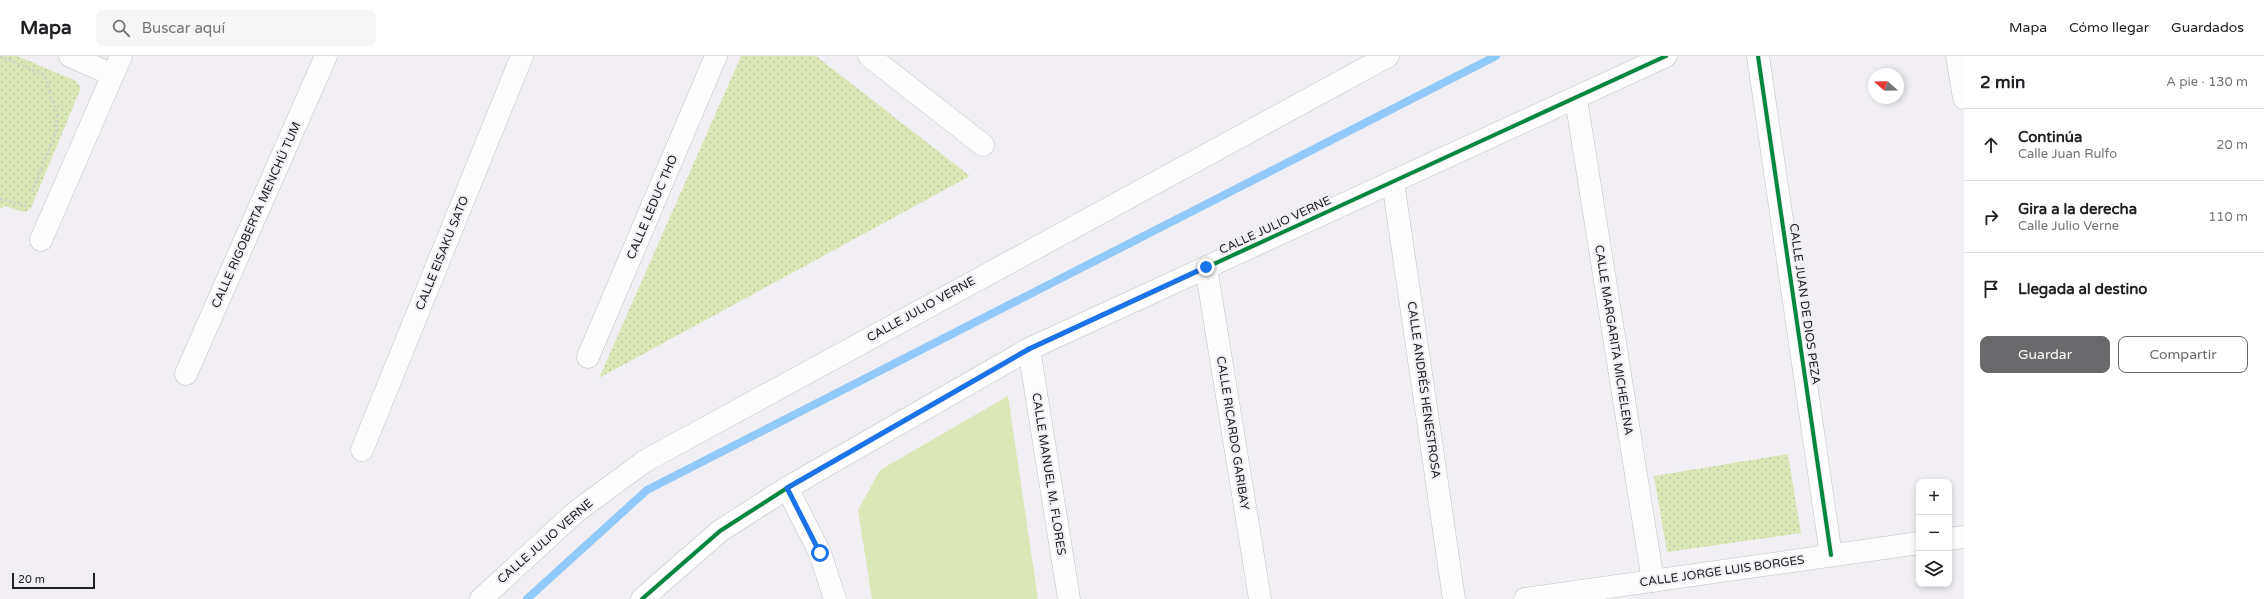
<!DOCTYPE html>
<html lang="es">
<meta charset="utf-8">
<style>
:root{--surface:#fff;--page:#f6f6f6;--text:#202124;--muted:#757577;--line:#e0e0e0;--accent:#69686a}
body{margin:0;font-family:"Varela Round",sans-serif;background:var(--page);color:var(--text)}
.controls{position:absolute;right:12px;bottom:12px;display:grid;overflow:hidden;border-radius:8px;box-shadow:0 2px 6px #0003}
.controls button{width:36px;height:36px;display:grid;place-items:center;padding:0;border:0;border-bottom:1px solid var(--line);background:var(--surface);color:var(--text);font:20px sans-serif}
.compass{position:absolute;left:1868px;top:12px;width:36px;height:36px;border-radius:50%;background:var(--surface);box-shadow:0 2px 6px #0003;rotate:290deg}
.scale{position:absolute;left:12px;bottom:10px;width:83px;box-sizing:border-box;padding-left:4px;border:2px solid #202021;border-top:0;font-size:11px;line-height:14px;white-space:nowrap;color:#202021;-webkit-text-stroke:3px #f1eef4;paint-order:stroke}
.stop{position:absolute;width:12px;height:12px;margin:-9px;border:3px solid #1a73e8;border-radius:50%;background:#fff}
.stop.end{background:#1a73e8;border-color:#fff;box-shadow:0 1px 4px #0008}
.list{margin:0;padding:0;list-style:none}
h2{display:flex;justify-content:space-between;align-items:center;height:52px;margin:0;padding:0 16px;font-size:17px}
h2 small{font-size:13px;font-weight:400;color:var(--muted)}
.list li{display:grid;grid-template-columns:26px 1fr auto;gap:12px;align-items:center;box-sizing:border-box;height:72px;padding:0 16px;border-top:1px solid var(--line)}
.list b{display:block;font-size:15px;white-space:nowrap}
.list p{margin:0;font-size:13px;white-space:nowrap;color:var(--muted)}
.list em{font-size:13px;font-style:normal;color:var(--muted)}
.actions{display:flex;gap:8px;padding:12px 16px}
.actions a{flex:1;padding:9px 0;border:1px solid var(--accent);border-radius:8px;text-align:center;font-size:14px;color:var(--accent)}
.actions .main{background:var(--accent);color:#fff}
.icon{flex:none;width:22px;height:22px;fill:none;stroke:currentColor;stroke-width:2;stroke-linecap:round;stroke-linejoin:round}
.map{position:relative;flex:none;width:1964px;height:543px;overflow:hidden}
header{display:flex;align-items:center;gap:24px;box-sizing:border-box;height:56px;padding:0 20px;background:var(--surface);border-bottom:1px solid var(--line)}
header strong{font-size:19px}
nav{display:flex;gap:22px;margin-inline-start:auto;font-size:14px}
.search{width:280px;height:36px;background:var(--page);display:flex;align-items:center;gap:10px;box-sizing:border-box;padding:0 14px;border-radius:8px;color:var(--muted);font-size:15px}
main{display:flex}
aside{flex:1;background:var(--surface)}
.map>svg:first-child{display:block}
</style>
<header>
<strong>Mapa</strong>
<div class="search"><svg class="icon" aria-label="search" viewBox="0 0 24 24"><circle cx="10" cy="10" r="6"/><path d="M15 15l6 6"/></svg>Buscar aquí</div>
<nav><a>Mapa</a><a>Cómo llegar</a><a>Guardados</a></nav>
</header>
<main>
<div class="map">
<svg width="1964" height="543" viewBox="0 0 1964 543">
<defs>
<pattern id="grass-dots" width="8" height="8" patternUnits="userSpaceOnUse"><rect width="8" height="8" fill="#dce7b7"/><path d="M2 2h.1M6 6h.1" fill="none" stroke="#bcc69d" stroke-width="1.8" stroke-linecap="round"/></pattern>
</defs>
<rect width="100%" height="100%" fill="#f1eff3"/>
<!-- grass -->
<g fill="url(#grass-dots)">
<polygon points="0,0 17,0 76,25 81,32 31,152 25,156 5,150 0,153"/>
<polygon points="741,0 816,0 970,120 599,322"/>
<polygon points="1788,398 1801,477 1667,496 1654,420"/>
</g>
<!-- garden -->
<polygon fill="#dce7b7" points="1008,340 1038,543 872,543 858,454 880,414"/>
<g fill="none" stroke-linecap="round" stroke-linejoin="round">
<!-- stream -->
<polyline stroke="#91c9fa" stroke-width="8" points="527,543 647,434 1496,0"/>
<!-- minor casing -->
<g stroke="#c3c2c4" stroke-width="23">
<g id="minor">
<polyline points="70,0 113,19"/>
<polyline points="869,0 983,89"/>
<polyline points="1758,0 1831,499"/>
<polyline points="1957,0 1964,42"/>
<polyline points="1576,43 1653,525"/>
<polyline points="1393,126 1454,543"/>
<polyline points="41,184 121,0"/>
<polyline points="1206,211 1260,543"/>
<polyline points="1029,293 1069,543"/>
<polyline points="588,301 716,0"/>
<polyline points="186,318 326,0"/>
<polyline points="362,394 522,0"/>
<polyline points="787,432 820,497 835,543"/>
<polyline points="1949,483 1964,481"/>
<polyline points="481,543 577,455 645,405 1388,0"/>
<polyline points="642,543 720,475 787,432 1029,293 1666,0"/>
<polyline points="1525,543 1919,487"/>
</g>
</g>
<!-- path -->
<g stroke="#cfced0" stroke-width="2.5" stroke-dasharray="2 3" stroke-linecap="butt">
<polyline points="0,0 44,19 57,59 56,76 32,136"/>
<polyline points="0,143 26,150"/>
</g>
<!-- minor -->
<use href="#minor" stroke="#fdfdfd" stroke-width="22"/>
<!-- cycleway casing -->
<g stroke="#f1eef4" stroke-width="6">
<g id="cycleway">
<polyline points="1758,0 1831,499"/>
<polyline points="642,543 720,475 787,432 1029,293 1666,0"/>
</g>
</g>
<!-- cycleway -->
<use href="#cycleway" stroke="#00873e" stroke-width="4"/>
</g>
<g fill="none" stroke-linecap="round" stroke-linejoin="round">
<!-- route -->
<polyline stroke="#1a73e8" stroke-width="5" points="820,497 787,432 1029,293 1206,211"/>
</g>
<g text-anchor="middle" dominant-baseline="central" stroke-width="4" stroke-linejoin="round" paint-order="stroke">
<!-- street labels -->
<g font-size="12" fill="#202021" stroke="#f1eef4">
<text transform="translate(652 151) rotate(-67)">CALLE LEDUC THO</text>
<text transform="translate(256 159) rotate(-66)">CALLE RIGOBERTA MENCHÚ TUM</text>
<text transform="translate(1275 169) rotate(-25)">CALLE JULIO VERNE</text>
<text transform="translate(442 197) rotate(-68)">CALLE EISAKU SATO</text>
<text transform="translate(1805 248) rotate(82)">CALLE JUAN DE DIOS PEZA</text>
<text transform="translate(921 253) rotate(-29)">CALLE JULIO VERNE</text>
<text transform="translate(1614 284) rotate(81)">CALLE MARGARITA MICHELENA</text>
<text transform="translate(1424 334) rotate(82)">CALLE ANDRÉS HENESTROSA</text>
<text transform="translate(1233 377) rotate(81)">CALLE RICARDO GARIBAY</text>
<text transform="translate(1049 418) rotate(81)">CALLE MANUEL M. FLORES</text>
<text transform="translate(545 485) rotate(-41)">CALLE JULIO VERNE</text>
<text transform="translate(1722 515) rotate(-8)">CALLE JORGE LUIS BORGES</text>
</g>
</g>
</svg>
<div class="controls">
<button>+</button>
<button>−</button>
<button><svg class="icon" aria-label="layers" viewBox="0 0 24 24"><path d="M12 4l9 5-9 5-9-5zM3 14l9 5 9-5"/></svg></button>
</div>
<svg class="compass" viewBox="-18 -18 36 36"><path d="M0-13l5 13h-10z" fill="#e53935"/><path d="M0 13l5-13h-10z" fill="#757577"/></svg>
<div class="scale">20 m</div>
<div class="stop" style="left:820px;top:497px"></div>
<div class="stop end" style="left:1206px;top:211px"></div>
</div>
<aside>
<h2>2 min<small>A pie · 130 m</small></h2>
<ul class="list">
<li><svg class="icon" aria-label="ahead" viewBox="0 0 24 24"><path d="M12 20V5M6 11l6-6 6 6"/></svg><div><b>Continúa</b><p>Calle Juan Rulfo</p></div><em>20 m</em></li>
<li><svg class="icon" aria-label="right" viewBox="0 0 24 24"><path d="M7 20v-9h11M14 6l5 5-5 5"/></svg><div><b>Gira a la derecha</b><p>Calle Julio Verne</p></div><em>110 m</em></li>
<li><svg class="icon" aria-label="arrive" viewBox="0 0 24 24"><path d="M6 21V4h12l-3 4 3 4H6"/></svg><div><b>Llegada al destino</b></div></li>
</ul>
<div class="actions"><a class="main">Guardar</a><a>Compartir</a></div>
</aside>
</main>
